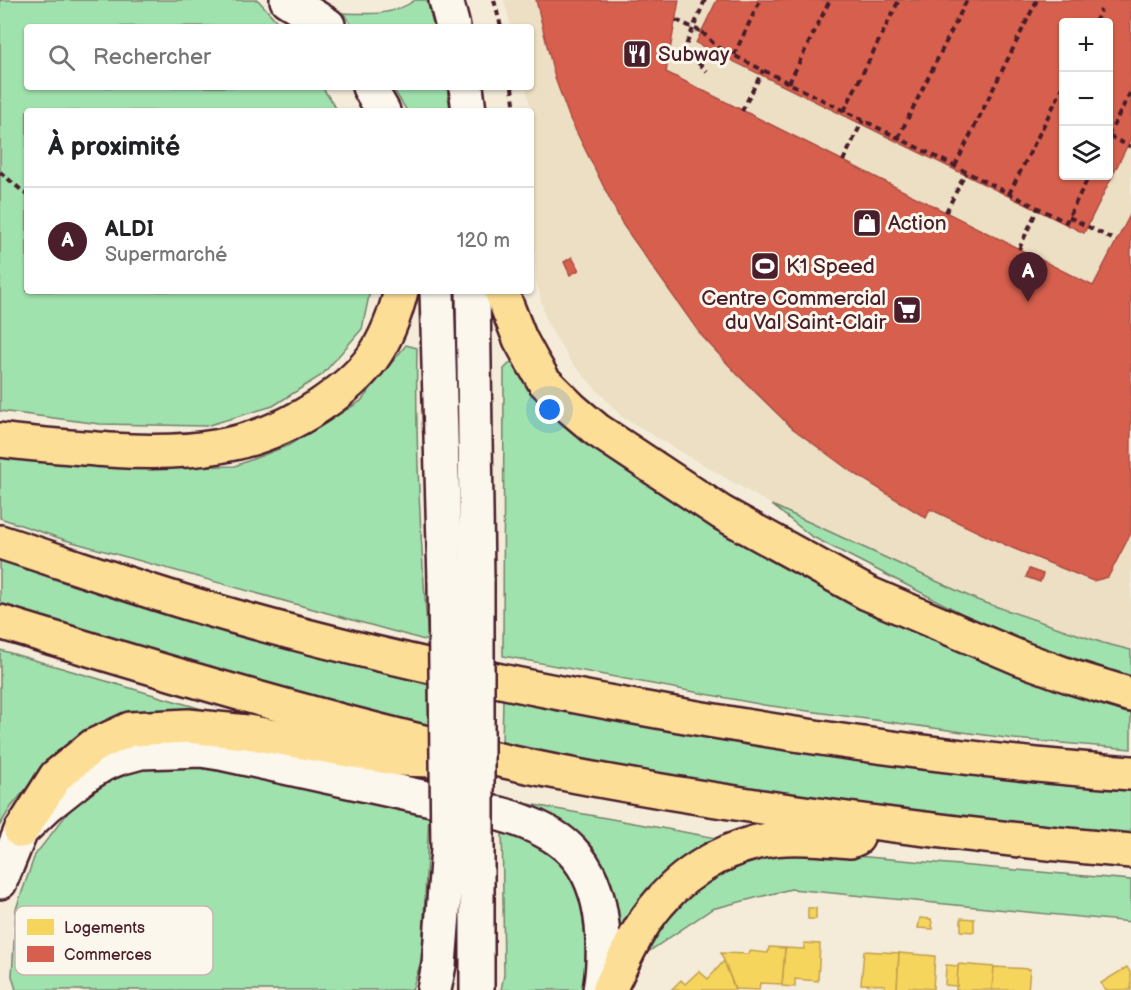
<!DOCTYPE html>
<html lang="fr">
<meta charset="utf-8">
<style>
:root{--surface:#fff;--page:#f6f6f6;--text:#202124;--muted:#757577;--line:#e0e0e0;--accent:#4a1f2b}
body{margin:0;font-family:"Balsamiq Sans",sans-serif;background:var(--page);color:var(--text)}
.controls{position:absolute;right:18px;top:18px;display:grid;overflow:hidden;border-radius:6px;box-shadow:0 2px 4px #0004}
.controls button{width:54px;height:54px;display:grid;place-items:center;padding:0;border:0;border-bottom:2px solid var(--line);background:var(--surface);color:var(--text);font:30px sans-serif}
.you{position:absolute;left:550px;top:410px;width:21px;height:21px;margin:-15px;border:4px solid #fff;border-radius:50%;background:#1a73e8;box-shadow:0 0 0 9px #1a73e833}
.badge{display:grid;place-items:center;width:39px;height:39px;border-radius:50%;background:var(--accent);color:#fff;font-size:20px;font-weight:700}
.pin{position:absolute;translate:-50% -50px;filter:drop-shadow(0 2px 3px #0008)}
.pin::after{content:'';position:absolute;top:32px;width:21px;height:18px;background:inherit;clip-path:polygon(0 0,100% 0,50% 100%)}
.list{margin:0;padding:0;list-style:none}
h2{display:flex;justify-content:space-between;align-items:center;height:78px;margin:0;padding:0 24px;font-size:26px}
h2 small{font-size:20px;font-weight:400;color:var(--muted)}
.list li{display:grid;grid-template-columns:39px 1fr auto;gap:18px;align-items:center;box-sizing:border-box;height:108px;padding:0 24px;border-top:2px solid var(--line)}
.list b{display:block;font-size:22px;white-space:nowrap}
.list p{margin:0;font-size:20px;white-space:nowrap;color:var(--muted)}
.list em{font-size:20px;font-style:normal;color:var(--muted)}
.icon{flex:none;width:33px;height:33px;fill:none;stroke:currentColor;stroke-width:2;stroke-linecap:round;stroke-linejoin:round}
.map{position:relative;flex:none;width:1131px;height:990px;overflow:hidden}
.search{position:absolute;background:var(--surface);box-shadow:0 2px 4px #0004;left:24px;top:24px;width:510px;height:66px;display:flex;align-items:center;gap:15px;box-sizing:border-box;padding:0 21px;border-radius:6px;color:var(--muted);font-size:22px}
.panel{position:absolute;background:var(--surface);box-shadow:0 2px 4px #0004;left:24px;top:108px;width:510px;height:186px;border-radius:6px}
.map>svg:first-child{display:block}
</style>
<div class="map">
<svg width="1131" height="990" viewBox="0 0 1131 990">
<rect width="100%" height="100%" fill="#f4ecd9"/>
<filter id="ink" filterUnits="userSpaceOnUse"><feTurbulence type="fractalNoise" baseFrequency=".0167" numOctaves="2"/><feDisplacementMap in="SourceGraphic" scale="12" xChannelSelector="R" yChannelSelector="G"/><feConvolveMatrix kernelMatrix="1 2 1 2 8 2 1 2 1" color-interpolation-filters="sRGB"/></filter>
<g filter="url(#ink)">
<!-- built -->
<path fill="#ecdfc3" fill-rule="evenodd" d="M504,0H1131V650L1103,643L977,600L772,505L622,417L571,362L546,321L536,279L531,111L526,87H531V27H511ZM1064,22H1108V176H1064Z"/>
<!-- green -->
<g fill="#a0e2ad" stroke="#75806c" stroke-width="1.5">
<polygon points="0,0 258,0 281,26 27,27 27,87 322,87 338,111 27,111 27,291 370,291 362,329 322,375 273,406 206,426 100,424 0,411"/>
<path d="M415,0H427L434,27H353L343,13C369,14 393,16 415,0Z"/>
<polygon points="392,87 447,87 450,111 407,111"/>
<path d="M406,345L417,348C415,446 421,544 428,641L65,540L0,518V454L126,467L235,466L289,445L361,401Z"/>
<polygon points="514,359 531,392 595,449 733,538 877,615 1002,667 1131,712 1131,749 1014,739 764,705 503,656 504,369"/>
<polygon points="772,505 977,600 1103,643 1131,650 1131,677 1000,633 811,536"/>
<polygon points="0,560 74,586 428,685 429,726 109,644 0,607"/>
<polygon points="0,650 205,710 200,716 47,764 11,807 0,825"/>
<polygon points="503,698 809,753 994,778 1131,790 1131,833 979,819 756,790 502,745"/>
<polygon points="193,767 284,782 429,814 422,958 412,990 16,990 12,976 16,909 35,855 80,797 133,769"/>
<polygon points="501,799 722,839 619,948 611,910"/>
<polygon points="502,821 539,834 594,906 592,990 501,990 504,975"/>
<polygon points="787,850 1131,880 1131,922 791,889 712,909 642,956 657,926 690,890 731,865"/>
</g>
<!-- homes -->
<g fill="#f6d55c" stroke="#c29e4d" stroke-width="1.5">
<rect x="808" y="908" width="8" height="11"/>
<polygon points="920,918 931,919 933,929 918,928"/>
<polygon points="961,918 974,919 974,932 961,931"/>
<polygon points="804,943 820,944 818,981 795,979 795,987 782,986 785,948 804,949"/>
<polygon points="769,947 785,948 782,984 760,983 759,990 735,989 721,953 749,954 749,951 768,953"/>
<polygon points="864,951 899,953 897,990 884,990 885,985 861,984"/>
<polygon points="899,953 935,956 933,989 909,987 909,990 897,990"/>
<polygon points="724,961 735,990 671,990 681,980 685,984 699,971 708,979"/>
<polygon points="958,964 994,967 992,990 956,990"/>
<polygon points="946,965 958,966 957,986 945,985"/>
<polygon points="994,967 1030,969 1028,990 992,990"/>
<polygon points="1127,967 1131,974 1131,990 1105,990 1101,983"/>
</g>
<!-- shops -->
<g fill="#d6604d" stroke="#ac4c43" stroke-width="1.5" fill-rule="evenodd">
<polygon points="536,0 679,0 666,72 1093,286 1131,213 1131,533 1108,577 1093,581 1010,547 930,509 926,518 849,470 792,428 737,374 701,335 623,225 570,119 555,78"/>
<path d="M717,0H1131V138L1084,233L696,43ZM1064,22H1108V176H1064Z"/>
<polygon points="572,257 579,270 570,275 564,262"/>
<polygon points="1029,569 1043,574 1040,582 1026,577"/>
</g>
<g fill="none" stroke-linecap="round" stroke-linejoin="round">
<!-- secondary casing -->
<g stroke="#4a1f2b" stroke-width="38">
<g id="secondary">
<polyline points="287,0 328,25"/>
<polyline points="446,0 453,27"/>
<polyline points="369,87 383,111"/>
<polyline points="466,87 469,111"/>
<polyline points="437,291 445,581"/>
<polyline points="473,291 477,581"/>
<path d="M0,882L21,831L47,806L86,775L104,764L119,758L141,752L201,750L220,753L500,814C562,831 595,858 602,925C604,947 604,968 600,990"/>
<polyline points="434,990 439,965 448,849"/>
<polyline points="477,990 477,849"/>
</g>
</g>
<!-- highway casing -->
<g stroke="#4a1f2b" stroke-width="38">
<g id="highway">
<polyline points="501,291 520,339 532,361 544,381 571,408 597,430 722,513 867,593 1020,658 1072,677 1131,695"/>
<path d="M0,440C36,445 72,447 109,450C186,455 253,450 319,406C367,374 387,347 401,291"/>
<path d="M0,542C63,562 125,584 188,603C334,647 485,680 635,707C799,737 965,761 1131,773"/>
<path d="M0,622C167,673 334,723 504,761C589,780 676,794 762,807C885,825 1007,840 1131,851"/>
<polyline points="21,831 56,776 93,746 130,729 188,726 247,732 399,759 431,760"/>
<path d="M609,990C624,960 637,928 659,903C689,867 739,840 786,838C807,837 828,839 850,841L857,838"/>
</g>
</g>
<!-- path -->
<g stroke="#4a1f2b" stroke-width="4" stroke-dasharray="6 4.5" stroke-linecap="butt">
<polyline points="494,0 501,27"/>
<polyline points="705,0 684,50 707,71"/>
<polyline points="1095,22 1101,10"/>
<polyline points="702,32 717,47 1066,222 1089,176"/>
<polyline points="734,55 760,0"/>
<polyline points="789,83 830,0"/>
<polyline points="512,87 515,111"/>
<polyline points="742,111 763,70"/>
<polyline points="844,111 899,0"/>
<polyline points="1108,136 1131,91"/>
<polyline points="1109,136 1131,147"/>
<polyline points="898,138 967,0"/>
<polyline points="843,161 863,120"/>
<polyline points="955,166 1037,0"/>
<polyline points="0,172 27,195"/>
<polyline points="1009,194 1064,85"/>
<polyline points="946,212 966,172"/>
<polyline points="1069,217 1116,241"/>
<polyline points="1019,249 1038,208"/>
</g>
<!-- secondary -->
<use href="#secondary" stroke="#fbf7ec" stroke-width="33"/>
<!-- highway -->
<use href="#highway" stroke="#fdde96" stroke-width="33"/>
<!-- secondary-bridge casing -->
<g stroke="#4a1f2b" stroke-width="38" stroke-linecap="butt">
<g id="secondary-bridge">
<polyline points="445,581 448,849"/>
<polyline points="477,581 477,849"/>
</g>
</g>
<!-- path-bridge -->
<polyline stroke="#4a1f2b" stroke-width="4" stroke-dasharray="6 4.5" stroke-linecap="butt" points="676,20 702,32"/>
<!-- secondary-bridge -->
<use href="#secondary-bridge" stroke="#fbf7ec" stroke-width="33"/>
</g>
</g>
<!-- icons -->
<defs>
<g id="restaurant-square" transform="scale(1.5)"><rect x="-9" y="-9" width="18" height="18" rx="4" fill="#4a1f2b" stroke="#fbf7ec"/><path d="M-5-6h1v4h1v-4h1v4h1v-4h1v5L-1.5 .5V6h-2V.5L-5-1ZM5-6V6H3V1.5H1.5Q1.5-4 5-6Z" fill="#fff"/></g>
<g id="shop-square" transform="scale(1.5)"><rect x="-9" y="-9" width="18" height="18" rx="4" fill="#4a1f2b" stroke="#fbf7ec"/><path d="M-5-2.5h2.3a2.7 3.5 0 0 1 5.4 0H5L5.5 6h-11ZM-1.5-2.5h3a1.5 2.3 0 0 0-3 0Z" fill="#fff"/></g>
<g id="stadium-square" transform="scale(1.5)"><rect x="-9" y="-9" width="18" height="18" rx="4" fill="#4a1f2b" stroke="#fbf7ec"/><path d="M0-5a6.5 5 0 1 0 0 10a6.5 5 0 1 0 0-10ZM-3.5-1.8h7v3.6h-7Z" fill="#fff"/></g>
<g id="supermarket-square" transform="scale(1.5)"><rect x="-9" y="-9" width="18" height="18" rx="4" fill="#4a1f2b" stroke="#fbf7ec"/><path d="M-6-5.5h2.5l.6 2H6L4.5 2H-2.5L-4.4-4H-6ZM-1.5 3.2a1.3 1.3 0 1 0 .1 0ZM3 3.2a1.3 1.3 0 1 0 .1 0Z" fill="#fff"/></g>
</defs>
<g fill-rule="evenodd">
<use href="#restaurant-square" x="637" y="54"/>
<use href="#shop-square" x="867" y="223"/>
<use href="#stadium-square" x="765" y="266"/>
<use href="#supermarket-square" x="907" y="310"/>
</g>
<g text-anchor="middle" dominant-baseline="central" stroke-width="6" stroke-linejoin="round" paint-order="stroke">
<!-- poi labels -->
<g font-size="21" fill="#4a1f2b" stroke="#fbf7ec" text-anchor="start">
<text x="658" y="54">Subway</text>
<text x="888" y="223">Action</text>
<text x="786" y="266">K1 Speed</text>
<text x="886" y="298" text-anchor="end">Centre Commercial<tspan x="886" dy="24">du Val Saint-Clair</tspan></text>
</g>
</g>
<!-- legend -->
<rect x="15" y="906" width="198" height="69" rx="9" fill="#fbf7ec" stroke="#c6b6b2" stroke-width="1.5"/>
<rect x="27" y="919" width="27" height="16" fill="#f6d55c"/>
<rect x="27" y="946" width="27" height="16" fill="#d6604d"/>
<g font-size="16" fill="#4a1f2b">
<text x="64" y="933">Logements</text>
<text x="64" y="960">Commerces</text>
</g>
</svg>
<div class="controls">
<button>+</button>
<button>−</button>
<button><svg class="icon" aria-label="layers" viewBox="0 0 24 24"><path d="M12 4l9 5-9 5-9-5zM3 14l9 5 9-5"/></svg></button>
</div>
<div class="you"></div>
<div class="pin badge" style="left:1028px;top:302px">A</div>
<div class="search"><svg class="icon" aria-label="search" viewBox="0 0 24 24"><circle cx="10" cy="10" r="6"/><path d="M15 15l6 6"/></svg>Rechercher</div>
<section class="panel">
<h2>À proximité<small></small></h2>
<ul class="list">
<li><span class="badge">A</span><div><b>ALDI</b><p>Supermarché</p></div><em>120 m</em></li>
</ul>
</section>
</div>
